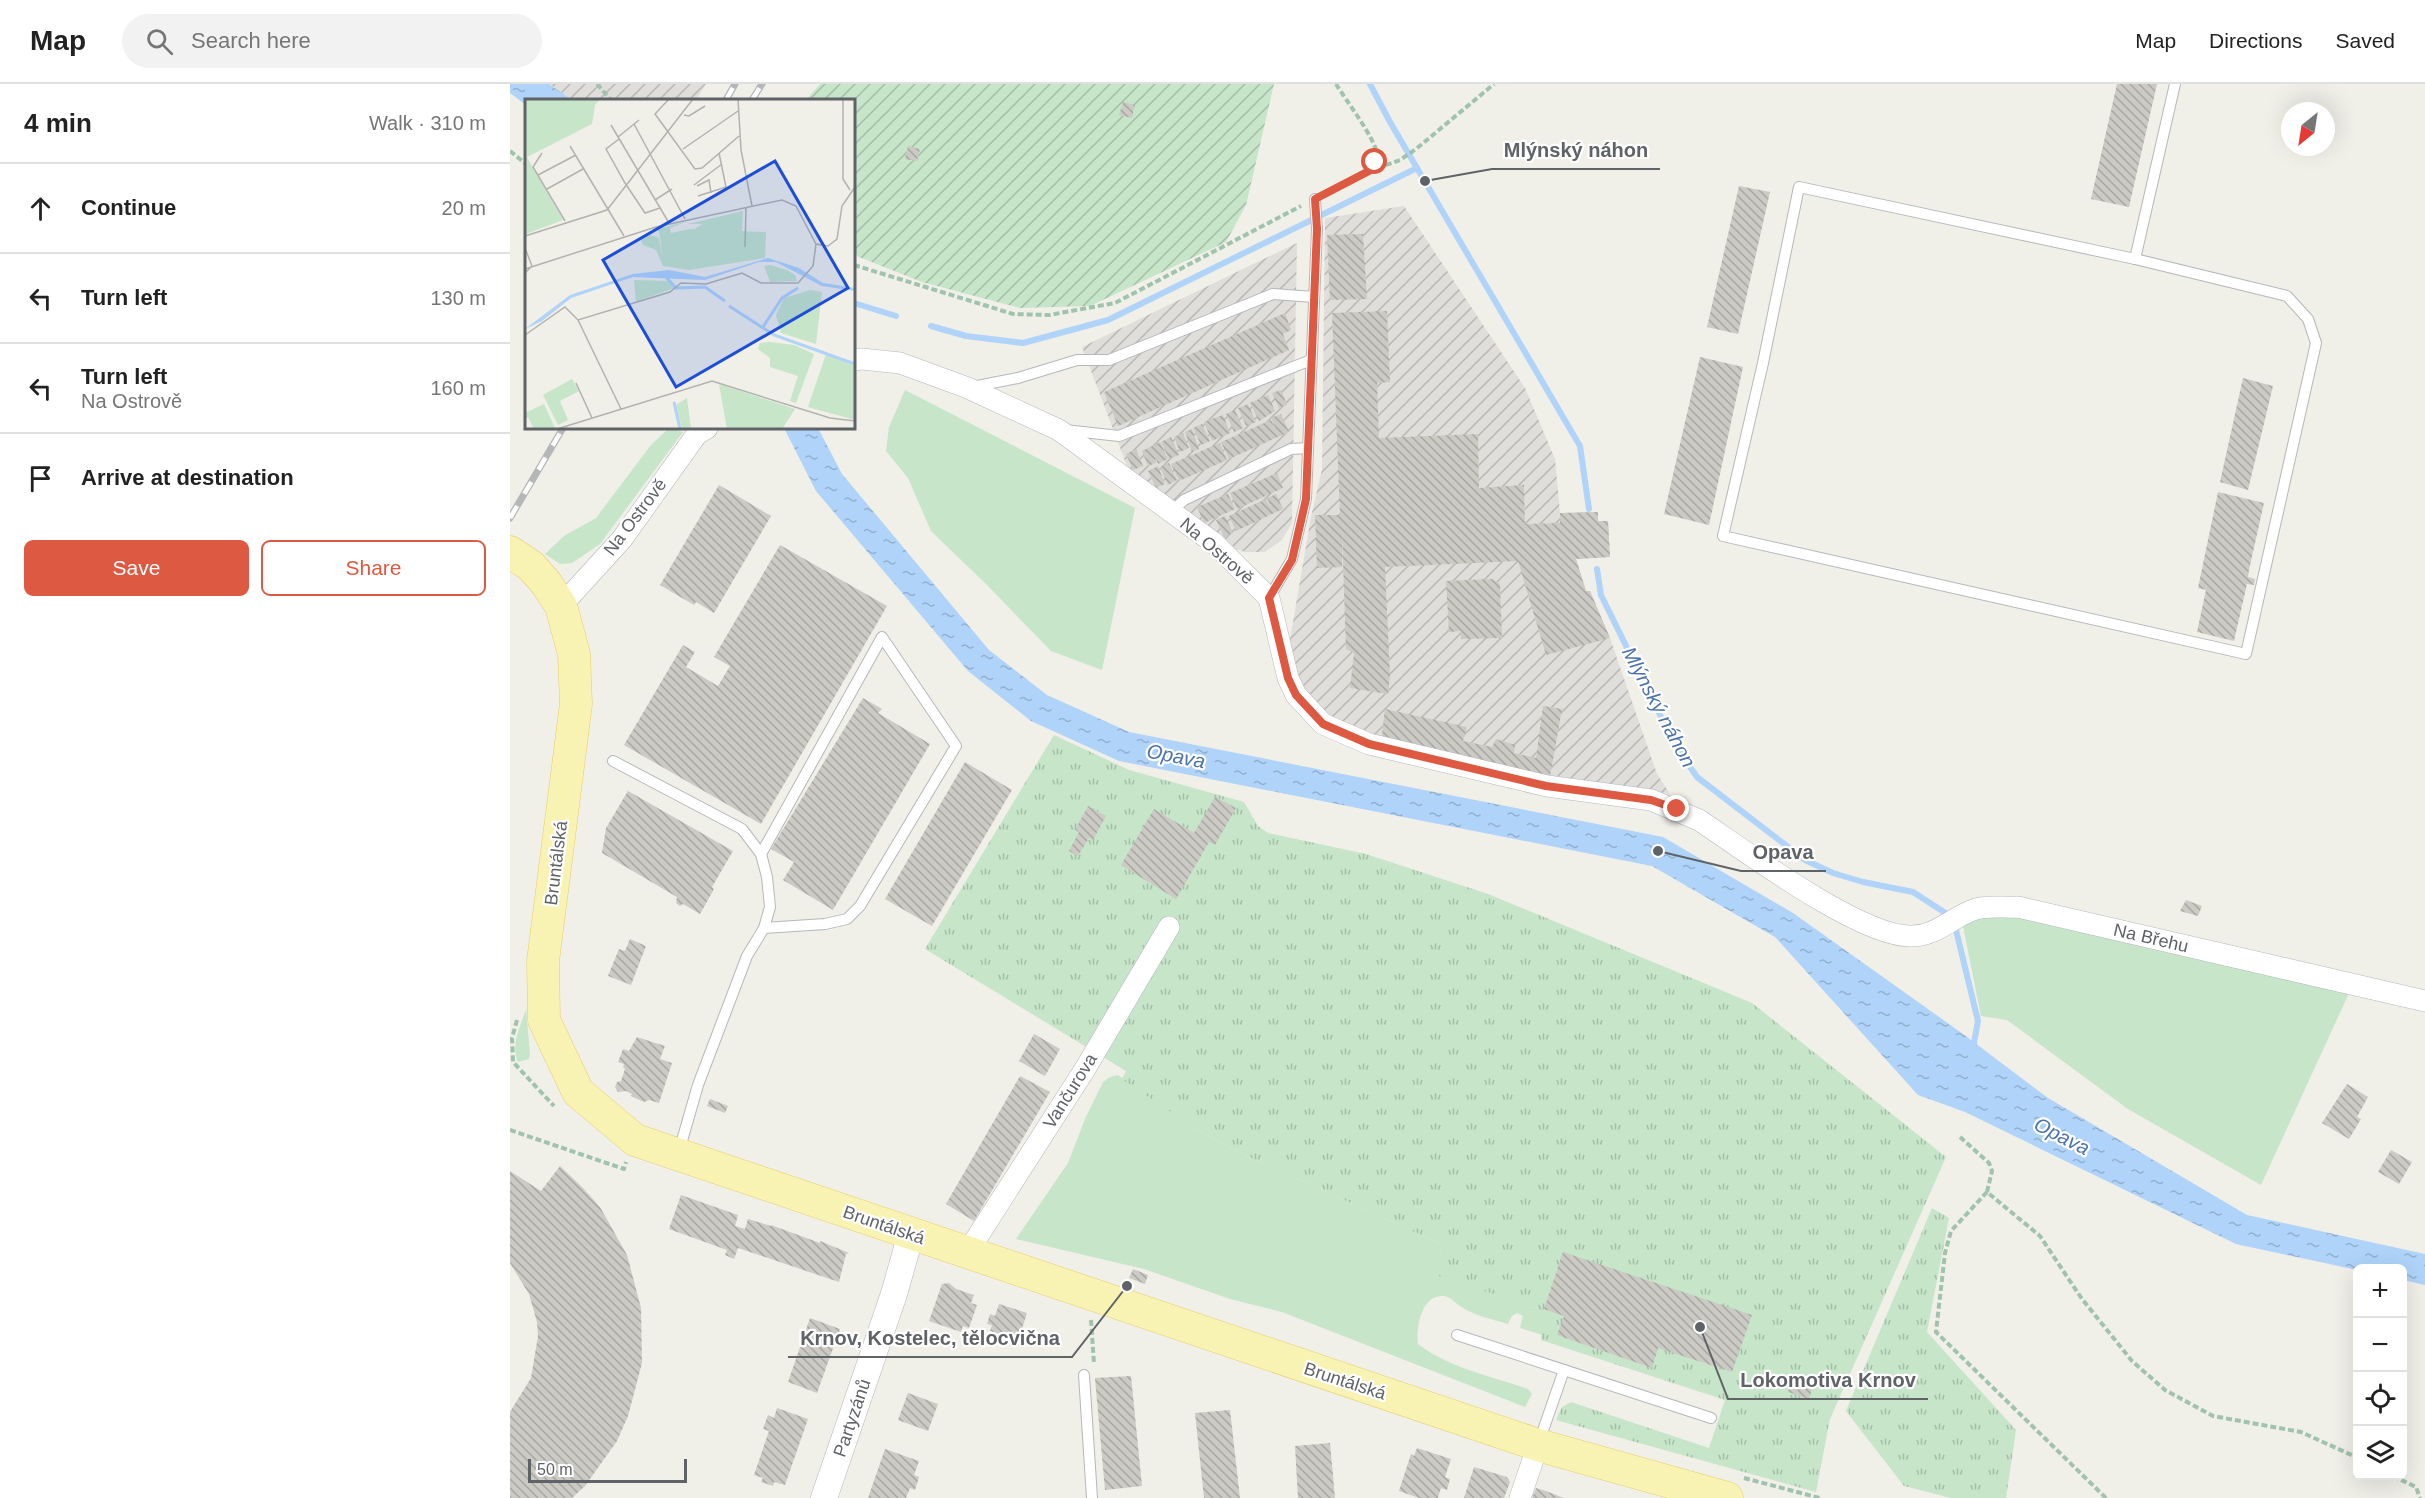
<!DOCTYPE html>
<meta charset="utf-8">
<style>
:root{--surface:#fff;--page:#f2f2f2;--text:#222;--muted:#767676;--line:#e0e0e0;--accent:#dd5941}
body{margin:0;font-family:Arial,sans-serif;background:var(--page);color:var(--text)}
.controls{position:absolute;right:18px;bottom:18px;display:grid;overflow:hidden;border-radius:9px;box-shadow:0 6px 24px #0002}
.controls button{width:54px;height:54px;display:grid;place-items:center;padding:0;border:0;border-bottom:2px solid var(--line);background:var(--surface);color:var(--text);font:30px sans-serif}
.compass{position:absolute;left:1771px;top:18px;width:54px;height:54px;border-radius:50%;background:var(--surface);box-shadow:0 6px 24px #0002;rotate:210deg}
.scale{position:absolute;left:18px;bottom:15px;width:159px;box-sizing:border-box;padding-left:6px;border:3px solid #5f6267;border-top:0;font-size:16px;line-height:21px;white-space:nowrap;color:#5f6267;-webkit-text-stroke:4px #fff;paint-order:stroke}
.stop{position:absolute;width:18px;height:18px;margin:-14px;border:4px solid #dd5941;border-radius:50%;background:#fff}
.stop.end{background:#dd5941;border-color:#fff;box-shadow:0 2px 6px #0008}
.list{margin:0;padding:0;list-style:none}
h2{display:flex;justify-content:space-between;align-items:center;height:78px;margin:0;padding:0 24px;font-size:26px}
h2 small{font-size:20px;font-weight:400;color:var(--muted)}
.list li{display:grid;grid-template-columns:39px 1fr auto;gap:18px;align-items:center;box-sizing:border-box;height:90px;padding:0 24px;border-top:2px solid var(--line)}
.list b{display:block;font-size:22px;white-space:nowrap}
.list p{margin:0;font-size:20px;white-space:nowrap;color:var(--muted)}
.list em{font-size:20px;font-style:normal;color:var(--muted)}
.actions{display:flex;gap:12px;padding:18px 24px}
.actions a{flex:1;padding:14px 0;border:2px solid var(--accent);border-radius:9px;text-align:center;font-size:21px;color:var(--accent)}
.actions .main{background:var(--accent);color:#fff}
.icon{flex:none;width:33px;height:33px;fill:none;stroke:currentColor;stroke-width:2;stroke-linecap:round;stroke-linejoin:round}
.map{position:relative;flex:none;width:1915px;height:1414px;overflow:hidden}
header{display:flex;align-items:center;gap:36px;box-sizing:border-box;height:84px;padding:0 30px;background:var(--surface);border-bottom:2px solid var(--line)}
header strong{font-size:28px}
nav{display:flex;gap:33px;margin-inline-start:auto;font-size:21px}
.search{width:420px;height:54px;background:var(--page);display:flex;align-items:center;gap:15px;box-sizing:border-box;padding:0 21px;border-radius:33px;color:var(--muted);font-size:22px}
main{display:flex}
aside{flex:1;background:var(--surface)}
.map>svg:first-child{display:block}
</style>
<header>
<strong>Map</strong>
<div class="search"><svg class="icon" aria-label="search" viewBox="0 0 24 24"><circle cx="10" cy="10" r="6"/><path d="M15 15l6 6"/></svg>Search here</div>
<nav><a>Map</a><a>Directions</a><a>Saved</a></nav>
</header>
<main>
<aside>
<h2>4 min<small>Walk · 310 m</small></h2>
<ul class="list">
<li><svg class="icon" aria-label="ahead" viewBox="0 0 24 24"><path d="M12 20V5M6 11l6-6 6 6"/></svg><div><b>Continue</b></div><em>20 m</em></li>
<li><svg class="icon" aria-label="left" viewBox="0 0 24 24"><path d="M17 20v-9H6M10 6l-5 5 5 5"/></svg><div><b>Turn left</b></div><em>130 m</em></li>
<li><svg class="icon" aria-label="left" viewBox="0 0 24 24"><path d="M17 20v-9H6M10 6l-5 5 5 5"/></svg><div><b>Turn left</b><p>Na Ostrově</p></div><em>160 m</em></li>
<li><svg class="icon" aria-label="arrive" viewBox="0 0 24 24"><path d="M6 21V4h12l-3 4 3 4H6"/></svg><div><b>Arrive at destination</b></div></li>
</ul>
<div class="actions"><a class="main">Save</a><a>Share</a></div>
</aside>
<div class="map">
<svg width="1915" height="1414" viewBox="0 0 1915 1414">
<defs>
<pattern id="industrial-furrows" width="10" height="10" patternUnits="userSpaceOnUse" patternTransform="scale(1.5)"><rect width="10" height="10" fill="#dfdeda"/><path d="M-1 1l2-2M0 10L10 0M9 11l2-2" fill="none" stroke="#b8b7b5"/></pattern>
<pattern id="park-tufts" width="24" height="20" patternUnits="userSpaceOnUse" patternTransform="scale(1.5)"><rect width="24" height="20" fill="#c6e5c9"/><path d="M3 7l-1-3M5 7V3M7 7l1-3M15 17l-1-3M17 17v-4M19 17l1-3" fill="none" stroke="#a4bda7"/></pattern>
<pattern id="garden-furrows" width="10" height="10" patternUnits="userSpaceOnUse" patternTransform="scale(1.5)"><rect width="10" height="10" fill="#c6e5c9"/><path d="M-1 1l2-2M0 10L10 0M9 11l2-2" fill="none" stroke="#a4bda7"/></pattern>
<pattern id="water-ripples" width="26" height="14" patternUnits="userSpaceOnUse" patternTransform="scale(1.5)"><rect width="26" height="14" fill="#afd3f9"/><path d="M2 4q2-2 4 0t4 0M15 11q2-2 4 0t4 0" fill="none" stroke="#92afcd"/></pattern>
<pattern id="building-back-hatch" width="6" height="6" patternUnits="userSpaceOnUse" patternTransform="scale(1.5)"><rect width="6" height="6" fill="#cbcac4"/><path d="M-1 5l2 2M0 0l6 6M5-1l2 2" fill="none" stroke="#a8a7a3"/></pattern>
</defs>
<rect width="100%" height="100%" fill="#f0efe8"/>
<!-- industrial -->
<g fill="url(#industrial-furrows)">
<polygon points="39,0 196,0 186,16 62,16"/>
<polygon points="894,122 1015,304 1045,375 1050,429 1088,428 1088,437 1098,437 1100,473 1066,475 1076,507 1080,507 1100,554 1147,690 1160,710 1040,693 871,659 814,635 787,595 778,567 801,433 812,385 815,134"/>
<polygon points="787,159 782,439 772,456 755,468 735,468 725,465 620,390 572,263"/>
</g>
<!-- grass -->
<g fill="#c6e5c9">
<polygon points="395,306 625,424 592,586 541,567 478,502 421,447 398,394 376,367 379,343"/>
<polygon points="159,344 173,348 90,460 62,479 50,480 35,470 54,452 86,434 141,361"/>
<polygon points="1503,829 1839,909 1751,1101 1618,1025 1497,936 1471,932 1452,837"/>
<path d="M16,925L20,970L19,975L8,978C0,961 11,942 16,925Z"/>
<path d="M608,991L683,1043L722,1065L931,1160L930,1192L1029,1225L1032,1231L1033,1251L1010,1244L1013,1232L1007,1229L1002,1232L998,1240C982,1235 964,1232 950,1222C945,1219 941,1213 934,1212C911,1210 906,1244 908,1260C939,1284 981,1292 1018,1305L1022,1310L1015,1323L772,1228L720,1215L634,1185L506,1155L558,1079L575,1035L593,998L600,993Z"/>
</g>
<!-- park -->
<g fill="url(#park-tufts)">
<polygon points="544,651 619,686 734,718 748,742 758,749 856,770 978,810 1242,919 1436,1073 1320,1335 1306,1408 1046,1336 1052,1323 1061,1318 1199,1364 1215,1316 1031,1256 1032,1231 1029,1225 929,1192 931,1160 722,1065 683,1043 612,995 616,987 415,865"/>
<polygon points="1422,1124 1439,1134 1417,1248 1506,1346 1496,1414 1441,1414 1394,1402 1336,1327"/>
</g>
<!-- garden -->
<polygon fill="url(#garden-furrows)" points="310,0 764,0 736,121 716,158 580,222 510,224 412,198 344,171 344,16 296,16"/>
<!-- water -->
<g fill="url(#water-ripples)">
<polygon points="0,0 39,0 62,16 16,16 16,21 0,9"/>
<polygon points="274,344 308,344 332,390 479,566 537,611 619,648 1153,753 1283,829 1453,950 1538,1014 1737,1131 1915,1170 1915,1201 1893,1196 1892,1184 1848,1184 1847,1186 1726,1160 1455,1028 1408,1011 1265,853 1142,782 609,677 521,637 458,587 306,407"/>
</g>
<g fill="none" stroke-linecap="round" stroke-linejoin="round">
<!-- stream -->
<g stroke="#afd3f9" stroke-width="6">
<polyline points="860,0 880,38 1070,362 1079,425"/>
<polyline points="344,219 386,232"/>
<polyline points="421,242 456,252 513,259 598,236 907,84"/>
<polyline points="1087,485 1091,511 1165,661 1187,693 1295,776 1323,789 1353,798 1403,808 1437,830 1446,846 1468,937 1463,964"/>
</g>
</g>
<!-- building -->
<g fill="url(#building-back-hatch)">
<polygon points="1607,0 1647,0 1619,123 1581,115"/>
<polygon points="613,18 625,21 622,34 609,31"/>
<polygon points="398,62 410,65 407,77 395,75"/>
<polygon points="1229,102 1260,108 1228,250 1197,243"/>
<polygon points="853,150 857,215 820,216 817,151"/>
<polygon points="877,227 880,298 867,299 869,354 968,350 969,404 1014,401 1015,440 1050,439 1050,429 1088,428 1088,437 1098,437 1100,473 1066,475 1076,507 1080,507 1100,554 1036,571 1008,477 875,483 880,591 878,610 840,604 844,569 836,565 832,447 832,483 807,484 805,431 830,431 822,229"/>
<polygon points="775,229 781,246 773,250 779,266 608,342 594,308"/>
<polygon points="1190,273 1233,283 1199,441 1154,430"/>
<polygon points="1733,294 1763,302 1738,406 1710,398"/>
<polygon points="771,306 777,321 769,324 762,309"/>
<polygon points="758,311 765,327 749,337 740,319"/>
<polygon points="738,320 746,338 736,342 728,324"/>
<polygon points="725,326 733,344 724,348 716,330"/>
<polygon points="771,330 779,348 719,375 711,358 761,336 767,348 761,334"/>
<polygon points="713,331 720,349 702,357 694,338"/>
<polygon points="692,340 700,357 691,361 683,344"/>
<polygon points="682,345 689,365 682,368 675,348"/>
<polygon points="673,349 679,364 670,368 664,353"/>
<polygon points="661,353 669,371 659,375 651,358"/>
<polygon points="650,358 658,375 648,380 644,370 646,379 638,382 632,367"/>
<polygon points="710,359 717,376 669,397 661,380"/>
<polygon points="626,365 633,382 623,386 616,370"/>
<polygon points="659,379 667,396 658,401 650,383"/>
<polygon points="648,382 655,400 646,404 638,387"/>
<polygon points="767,389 773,404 727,425 720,409"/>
<polygon points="209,401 261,432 204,529 186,518 184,521 150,501"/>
<polygon points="1708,408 1754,419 1739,486 1738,493 1745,495 1744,501 1737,500 1724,557 1687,548 1696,506 1688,504"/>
<polygon points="718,410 725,425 694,439 687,423"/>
<polygon points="766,410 773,425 726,447 719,432 756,415 762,426 757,414"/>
<polygon points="715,432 723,449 714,453 706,436"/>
<polygon points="270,461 377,522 251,740 114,661 173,561 185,568 176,583 208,602 220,582 204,573"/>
<polygon points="982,495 990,500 992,554 951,555 951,547 939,548 936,497"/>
<polygon points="353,614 372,625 368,629 420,660 323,826 273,796 284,778 261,765"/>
<polygon points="1033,622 1052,625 1040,693 871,659 875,625 957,643 953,657 982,663 986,655 1005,661 1004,669 1026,674"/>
<polygon points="455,678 502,706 422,842 375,815"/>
<polygon points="118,707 223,767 202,803 204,805 190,830 173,820 170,822 166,819 167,813 92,769 96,744"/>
<polygon points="705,713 726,724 705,761 699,758 666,815 611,781 644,725 684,749"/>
<polygon points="578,722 596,732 583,756 579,754 568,772 559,767 569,748 565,746"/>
<polygon points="1676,816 1692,822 1688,832 1670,827"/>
<polygon points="120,855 136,862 121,901 98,892 109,865 115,867"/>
<polygon points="524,950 550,965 535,992 509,977"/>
<polygon points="127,953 155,962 150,975 162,979 149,1019 139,1016 134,1018 121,1012 122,1010 116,1007 108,1008 105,1003 107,998 111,997 115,985 113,983 114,980 108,978 113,965 119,967"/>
<polygon points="510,992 540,1008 464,1137 436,1120"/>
<polygon points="1837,1000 1858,1013 1847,1033 1851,1035 1839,1055 1812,1039"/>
<polygon points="200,1015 218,1022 215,1029 197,1022"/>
<polygon points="1881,1066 1902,1078 1889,1100 1868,1088"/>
<polygon points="50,1082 72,1103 90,1123 117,1171 131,1224 132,1279 118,1332 107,1357 75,1402 62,1414 0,1414 0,1328 21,1294 28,1252 27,1238 19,1210 0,1179 0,1087 31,1107"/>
<polygon points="171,1111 228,1131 225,1142 235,1145 238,1135 261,1142 261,1141 310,1159 310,1157 339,1169 336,1170 329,1198 228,1164 224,1175 215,1171 217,1166 159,1145"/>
<polygon points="1053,1168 1242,1231 1222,1288 1148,1264 1142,1284 1047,1251 1054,1232 1034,1225"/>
<polygon points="623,1185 638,1191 635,1200 619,1194"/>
<polygon points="439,1199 446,1205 464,1211 461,1219 467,1221 459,1244 453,1242 451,1248 419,1237 432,1200"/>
<polygon points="489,1220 517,1229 508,1257 480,1247 482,1241 477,1240 480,1230 485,1232"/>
<polygon points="300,1234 330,1245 307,1309 278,1298"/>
<polygon points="621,1292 632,1402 595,1406 585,1294"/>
<polygon points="1282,1294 1303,1302 1299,1315 1278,1308"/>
<polygon points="398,1309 428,1320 418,1347 388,1336"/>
<polygon points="267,1324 298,1335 275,1401 264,1398 263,1402 251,1398 253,1394 244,1391 259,1347 253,1345 258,1331 264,1334"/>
<polygon points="720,1326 730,1414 694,1414 685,1329"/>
<polygon points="820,1359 825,1414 788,1414 785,1362"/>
<polygon points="907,1364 941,1375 935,1393 940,1395 937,1406 931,1404 928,1414 909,1414 889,1407 901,1370 904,1372"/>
<polygon points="375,1365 409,1377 404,1391 409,1393 405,1406 400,1404 396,1414 358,1414"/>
<polygon points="964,1383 997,1393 1000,1398 994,1414 954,1414"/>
<polygon points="1026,1404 1033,1406 1054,1414 1022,1414"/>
</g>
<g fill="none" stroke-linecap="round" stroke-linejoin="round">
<!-- service casing -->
<g stroke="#b5b7bb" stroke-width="12">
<g id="service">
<polygon points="1289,103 1625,175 1777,212 1798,235 1806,259 1736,570 1213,452 1253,279"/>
<polyline points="1625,175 1665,0"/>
<polyline points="462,303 508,294 567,276 599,276 763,210 804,213"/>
<polyline points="555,346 609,352 801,276"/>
<polyline points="661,428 674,416 781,365 798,364"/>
<polyline points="759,514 782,475 796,415 807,145 805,115"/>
<polyline points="103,677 232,745 251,770 257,793 260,823 254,844 237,872 188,1001 169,1067"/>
<polyline points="251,770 372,553 446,662 350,822 337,835 315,840 254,844"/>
<polyline points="947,1251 1201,1334"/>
<polyline points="574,1291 582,1414"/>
<polyline points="1029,1358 1054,1286"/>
</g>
</g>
<!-- minor casing -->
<g stroke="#b5b7bb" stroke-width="22">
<g id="minor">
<path d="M344,276L352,275L390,279L458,304L549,346L704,459L759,514L778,594L786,611L813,640L859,660L1037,702L1141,716L1189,736C1234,766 1349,852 1400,852C1425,853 1441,834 1463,826C1475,821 1495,824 1508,823L1915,917"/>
<polyline points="51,522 112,455 187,350 197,344"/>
<polyline points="457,1169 575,985 659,843"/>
<polyline points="1010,1414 1028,1361"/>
</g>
</g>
<!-- tertiary casing -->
<g stroke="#b5b7bb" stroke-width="27">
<polyline id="tertiary" points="314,1414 384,1210 401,1150"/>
</g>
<!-- primary casing -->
<g stroke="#e7cd69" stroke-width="33">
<polyline id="primary" points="0,468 21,482 36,499 51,522 64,570 66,620 33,877 34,936 68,1008 125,1056 1028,1361 1217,1414"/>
</g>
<!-- path -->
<g stroke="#9fc3ac" stroke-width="4" stroke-dasharray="6 3" stroke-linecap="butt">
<polyline points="87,0 101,16"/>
<path d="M826,0C835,15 865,54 867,70C867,77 863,82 859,87"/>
<polyline points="0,67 16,80"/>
<polyline points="819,108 859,87 890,76 906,65 984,0"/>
<polyline points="344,181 503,230 539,231 605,219 791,122"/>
<polyline points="7,936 2,954 3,978 44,1022"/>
<polyline points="0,1046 114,1085 116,1078"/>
<polyline points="1450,1053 1479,1079 1482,1087 1477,1108"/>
<polyline points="581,1236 584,1280"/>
<polyline points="1883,1392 1906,1403 1910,1414"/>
<polyline points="1234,1394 1310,1414"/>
<polyline points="1596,1414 1426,1248 1435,1169 1441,1147 1477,1108 1530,1152 1572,1215 1622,1277 1655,1306 1703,1332 1791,1348 1848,1374"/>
</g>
<!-- service -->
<use href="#service" stroke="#fff" stroke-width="10"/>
<!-- minor -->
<use href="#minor" stroke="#fff" stroke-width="21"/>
<!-- tertiary -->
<use href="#tertiary" stroke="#fff" stroke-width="26"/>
<!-- primary -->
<use href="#primary" stroke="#f9f3b3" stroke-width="32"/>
<!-- rail casing -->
<g stroke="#b5b6b7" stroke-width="7">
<g id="rail">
<polyline points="216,16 225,0"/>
<polyline points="242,16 252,0"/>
<polyline points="0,434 53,344"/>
</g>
</g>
<!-- rail -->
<use href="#rail" stroke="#fff" stroke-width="4.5" stroke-dasharray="14" stroke-linecap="butt"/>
</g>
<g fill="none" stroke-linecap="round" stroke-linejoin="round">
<!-- route -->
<polyline stroke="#dd5941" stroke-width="8" points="865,78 859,87 805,115 807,145 796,415 782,476 759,514 778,594 786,611 813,640 859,660 1036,702 1141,716 1167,725"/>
</g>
<g text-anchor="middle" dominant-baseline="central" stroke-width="4.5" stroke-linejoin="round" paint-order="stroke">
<!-- street labels -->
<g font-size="18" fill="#5f6267" stroke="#fff">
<text transform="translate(125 433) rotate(-53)">Na Ostrově</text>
<text transform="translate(707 467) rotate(41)">Na Ostrově</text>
<text transform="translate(46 779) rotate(-83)">Bruntálská</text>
<text transform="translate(1641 854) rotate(13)">Na Břehu</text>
<text transform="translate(560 1007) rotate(-58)">Vančurova</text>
<text transform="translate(374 1141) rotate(19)">Bruntálská</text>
<text transform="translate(835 1297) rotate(18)">Bruntálská</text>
<text transform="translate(342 1334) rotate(-71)">Partyzánů</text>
</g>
<!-- water labels -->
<g font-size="20" font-style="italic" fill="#4c72ab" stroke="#fff">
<text transform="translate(1149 623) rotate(62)">Mlýnský náhon</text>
<text transform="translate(666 672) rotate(11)">Opava</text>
<text transform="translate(1552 1052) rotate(27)">Opava</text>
</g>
</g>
<!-- overview -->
<g transform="translate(15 15)">
<rect width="330" height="330" fill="#f0efe8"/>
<path d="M218,112L217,132H167L177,125H163ZM245,166L262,171L270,176L272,182L245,183L239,167ZM109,181L143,182L149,189L111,203ZM244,243L269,246L289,255L271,304L265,302L273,277L245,268V259L233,250L235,244ZM47,280L54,292L35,302L43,321L33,326L18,296ZM194,285L270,310L257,330H202ZM162,299L166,330H157L151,306ZM19,305L30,329L9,330L3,318L0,320V310L2,313Z" fill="#c6e5c9"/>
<path d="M0,0H75L70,6L67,25L0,59Z" fill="#c6e5c9"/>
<path d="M160,123L145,129L146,134L165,130L241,133L240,159L164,171L138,167L131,151L118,146L115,138L125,136L134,139L137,158L135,138L133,130ZM301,255L330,267V321L283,308Z" fill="#c6e5c9"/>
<path d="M2,58L38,121L1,135L0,59ZM285,191L297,193L291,245L256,234L251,216L259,199Z" fill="#c6e5c9"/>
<path d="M243,159L274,169L298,184L330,189V192L297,187L251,163H234L180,181L108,178L46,199L17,222L0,230L45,196L108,175L144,171L180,178Z" fill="#afd3f9"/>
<path fill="none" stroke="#afd3f9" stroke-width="3" d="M141,178L151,189L180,188L200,202M204,207L249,236L330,265M238,228L257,199L273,189M149,303L155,330"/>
<path fill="none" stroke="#b2b3b0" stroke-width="1.5" d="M144,0L130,15L170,70L177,69L214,37M213,0L216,51L227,107M318,0V80L325,91M159,16L164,17L180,7M109,25L160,120M86,26L144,124M93,38L114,21M94,40L81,50L100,84L120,114L135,109M45,47L99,137M158,50L213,12M17,54L8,68L40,122M13,76L51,56M169,86L197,65M172,87L184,81L186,94M22,90L58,70M173,97L201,88L194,54M130,101L147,90M0,137L82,111L168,0M220,148L221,109M0,149L7,167L0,174M0,170L131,128L257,101L271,107L291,145L303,147L312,140L317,107L330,88M53,221L96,310M0,236L40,208L53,221L145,193L156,184L181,185L217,174L236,184H273L288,167L291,145M51,284L67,319M32,330L187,282L305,319L330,322"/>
<path fill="#1d4ed8" fill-opacity="0.15" stroke="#1d4ed8" stroke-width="3" d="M250,62L323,189L151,288L78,161Z"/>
<rect width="330" height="330" fill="none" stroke="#5f6267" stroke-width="3"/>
</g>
<!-- callouts -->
<path fill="none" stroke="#5f6267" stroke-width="2" d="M915 97L982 85H1150M1148 767L1231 787H1316M617 1202L562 1273H278M1190 1243L1218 1315H1418"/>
<g fill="#5f6267" stroke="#fff" stroke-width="2">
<circle cx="915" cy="97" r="6"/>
<circle cx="1148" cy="767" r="6"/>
<circle cx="617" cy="1202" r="6"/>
<circle cx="1190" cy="1243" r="6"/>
</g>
<g font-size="20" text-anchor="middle" font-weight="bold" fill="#5f6267" stroke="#fff" stroke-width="4.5" stroke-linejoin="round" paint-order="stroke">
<text x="1066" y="73">Mlýnský náhon</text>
<text x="1273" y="775">Opava</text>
<text x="420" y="1261">Krnov, Kostelec, tělocvična</text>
<text x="1318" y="1303">Lokomotiva Krnov</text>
</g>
</svg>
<div class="controls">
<button>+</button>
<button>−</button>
<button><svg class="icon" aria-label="locate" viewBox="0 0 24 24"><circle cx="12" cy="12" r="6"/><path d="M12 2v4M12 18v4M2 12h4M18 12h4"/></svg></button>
<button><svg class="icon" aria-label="layers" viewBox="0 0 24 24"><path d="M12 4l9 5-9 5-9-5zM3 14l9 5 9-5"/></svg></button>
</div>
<svg class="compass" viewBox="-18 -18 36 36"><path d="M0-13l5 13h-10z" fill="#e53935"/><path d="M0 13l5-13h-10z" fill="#767676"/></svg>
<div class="scale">50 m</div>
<div class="stop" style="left:865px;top:78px"></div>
<div class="stop end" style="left:1167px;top:725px"></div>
</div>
</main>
